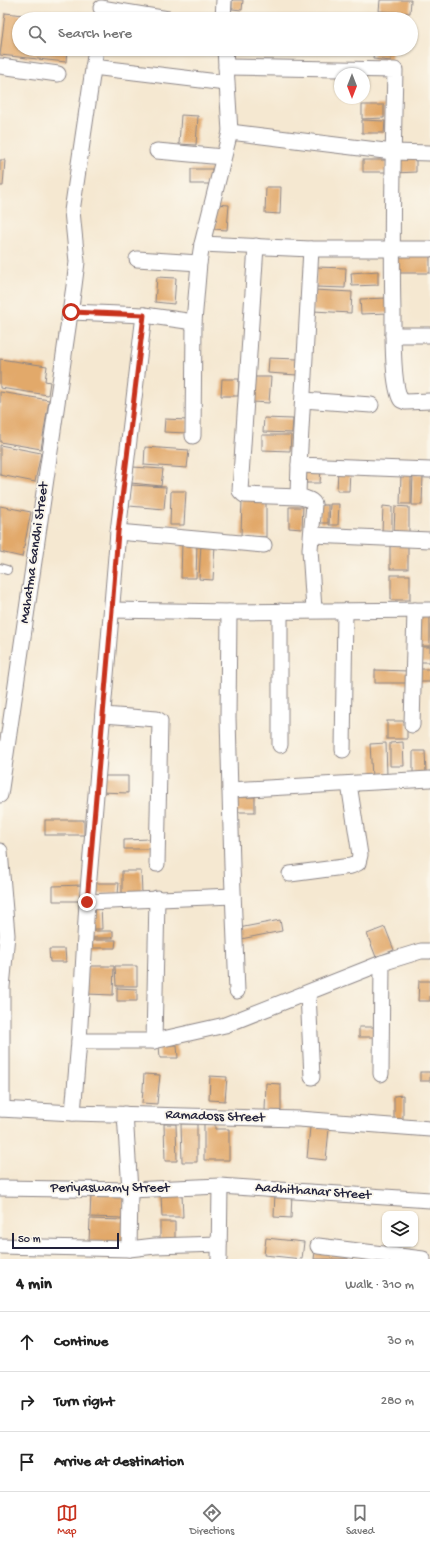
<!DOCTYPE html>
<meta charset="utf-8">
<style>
:root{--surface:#fff;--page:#f6f6f6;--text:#222;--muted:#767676;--line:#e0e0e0;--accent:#c8321e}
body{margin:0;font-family:"Gochi Hand",sans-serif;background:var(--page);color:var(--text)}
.controls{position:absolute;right:12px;bottom:12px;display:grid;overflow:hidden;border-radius:8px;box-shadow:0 1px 3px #0004}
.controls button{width:36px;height:36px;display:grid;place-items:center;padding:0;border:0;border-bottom:1px solid var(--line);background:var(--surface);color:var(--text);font:20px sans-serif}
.compass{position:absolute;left:334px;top:68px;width:36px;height:36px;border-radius:50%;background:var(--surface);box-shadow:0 1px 3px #0004;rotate:180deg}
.scale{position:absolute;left:12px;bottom:10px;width:107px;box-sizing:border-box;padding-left:4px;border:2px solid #22223b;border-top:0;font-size:11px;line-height:14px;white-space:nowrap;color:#22223b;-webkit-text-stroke:3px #fbf7ec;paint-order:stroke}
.stop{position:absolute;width:12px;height:12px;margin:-9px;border:3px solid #c8321e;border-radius:50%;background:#fff}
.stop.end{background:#c8321e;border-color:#fff;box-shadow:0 1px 4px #0008}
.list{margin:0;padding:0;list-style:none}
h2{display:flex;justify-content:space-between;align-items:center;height:52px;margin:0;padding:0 16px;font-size:17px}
h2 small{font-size:13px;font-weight:400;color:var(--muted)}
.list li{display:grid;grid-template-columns:26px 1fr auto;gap:12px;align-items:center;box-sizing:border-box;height:60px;padding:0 16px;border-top:1px solid var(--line)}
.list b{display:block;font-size:15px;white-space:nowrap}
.list em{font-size:13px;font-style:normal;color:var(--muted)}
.icon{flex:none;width:22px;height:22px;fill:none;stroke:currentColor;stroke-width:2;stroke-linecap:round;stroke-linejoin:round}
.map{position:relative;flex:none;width:430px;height:1259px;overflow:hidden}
.search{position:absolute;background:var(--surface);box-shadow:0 1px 3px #0004;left:12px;right:12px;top:12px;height:44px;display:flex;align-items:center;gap:10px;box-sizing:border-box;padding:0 14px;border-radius:22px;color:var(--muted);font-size:15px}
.sheet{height:232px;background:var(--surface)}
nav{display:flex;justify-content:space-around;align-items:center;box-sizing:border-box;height:56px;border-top:1px solid var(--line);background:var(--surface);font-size:11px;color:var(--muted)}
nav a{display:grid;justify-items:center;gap:2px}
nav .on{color:var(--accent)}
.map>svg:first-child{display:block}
</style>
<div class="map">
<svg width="430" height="1259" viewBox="0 0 430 1259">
<rect width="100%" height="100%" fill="#fbf7ec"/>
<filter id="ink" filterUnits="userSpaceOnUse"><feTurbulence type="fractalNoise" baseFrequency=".025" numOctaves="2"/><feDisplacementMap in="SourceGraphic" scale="8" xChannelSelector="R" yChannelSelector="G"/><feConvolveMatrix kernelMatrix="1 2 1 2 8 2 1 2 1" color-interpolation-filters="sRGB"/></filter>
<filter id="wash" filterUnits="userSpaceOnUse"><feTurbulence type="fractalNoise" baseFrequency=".012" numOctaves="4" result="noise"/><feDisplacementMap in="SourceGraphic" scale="16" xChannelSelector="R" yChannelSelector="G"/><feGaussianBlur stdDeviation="0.9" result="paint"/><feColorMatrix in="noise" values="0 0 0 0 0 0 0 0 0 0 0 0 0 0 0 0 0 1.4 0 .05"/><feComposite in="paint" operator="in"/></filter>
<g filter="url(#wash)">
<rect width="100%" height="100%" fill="#f5e8d1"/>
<g id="blocks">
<!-- building -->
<g fill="#e2a96a">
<polygon points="232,0 243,0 242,10 232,9"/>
<polygon points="380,0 411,0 410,13 379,11"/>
<polygon points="5,13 52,18 19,19 19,49 67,49 66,62 0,55"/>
<polygon points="374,49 392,49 391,61 373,59"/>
<polygon points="362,105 384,105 384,118 362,119"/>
<polygon points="181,115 198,116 196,145 179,144"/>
<polygon points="362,120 385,121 384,133 362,133"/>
<polygon points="395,158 416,158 416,172 395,173"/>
<polygon points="0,160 5,160 3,186 0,186"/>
<rect x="363" y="160" width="23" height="12"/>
<rect x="191" y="169" width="21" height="15"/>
<polygon points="266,187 281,187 280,214 265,213"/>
<polygon points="215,204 229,205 227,230 213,229"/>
<rect x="396" y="255" width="34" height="18"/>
<polygon points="316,267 346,268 345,288 316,287"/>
<polygon points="378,271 378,285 352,286 351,273"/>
<polygon points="157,277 176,278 174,304 155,302"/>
<polygon points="314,290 352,292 351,313 313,311"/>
<polygon points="387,298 388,313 361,314 360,299"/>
<polygon points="269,358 298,359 297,375 268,373"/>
<polygon points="0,359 47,366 45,381 50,382 48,395 0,388"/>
<polygon points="255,377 271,377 269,403 253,402"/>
<polygon points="222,379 239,379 238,396 221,396"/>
<polygon points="0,392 49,400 41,449 0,442"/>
<polygon points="264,418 293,419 292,433 263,432"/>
<polygon points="165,419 188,420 187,433 164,432"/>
<polygon points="262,435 291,435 290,451 262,450"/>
<polygon points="0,445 41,453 35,482 0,475"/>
<polygon points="145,447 189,450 187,468 144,465"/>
<polygon points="133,467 163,469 161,486 131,483"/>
<polygon points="302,468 321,468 320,483 302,483"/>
<polygon points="338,469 350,470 349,491 337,491"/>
<polygon points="401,474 411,474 411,504 400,504"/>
<polygon points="413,474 423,474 422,505 412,505"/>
<polygon points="131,485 166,487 164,509 129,506"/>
<polygon points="171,491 186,491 184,525 170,525"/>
<polygon points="242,499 266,499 266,537 241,536"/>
<polygon points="330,504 339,504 338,525 329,525"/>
<rect x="320" y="505" width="8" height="18"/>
<polygon points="0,506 31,512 22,557 0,552"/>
<polygon points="383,506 392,507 392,532 382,531"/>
<polygon points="395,506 409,507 409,533 394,533"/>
<polygon points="289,507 303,507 302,529 289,528"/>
<polygon points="182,542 197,543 196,578 181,578"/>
<polygon points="201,544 215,545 213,580 199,579"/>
<rect x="390" y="545" width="18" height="24"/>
<rect x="391" y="575" width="19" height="25"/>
<rect x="417" y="615" width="13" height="31"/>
<rect x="417" y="647" width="13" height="15"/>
<rect x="418" y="669" width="12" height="13"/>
<polygon points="375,670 409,671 409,683 375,683"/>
<rect x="387" y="721" width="20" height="18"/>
<polygon points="403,742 404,766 390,766 390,743"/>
<polygon points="386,743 387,776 372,777 370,744"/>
<polygon points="413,751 425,751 426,773 413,773"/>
<polygon points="100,776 128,776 128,793 100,792"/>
<rect x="233" y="797" width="22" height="15"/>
<rect x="45" y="820" width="39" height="15"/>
<polygon points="151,839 151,849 124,849 124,840"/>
<polygon points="122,871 141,871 142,893 122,893"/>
<polygon points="93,883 119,883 118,894 92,894"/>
<polygon points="83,885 83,901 53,901 53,886"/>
<polygon points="101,904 102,929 89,929 89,905"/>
<polygon points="280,920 282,931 241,939 239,928"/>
<polygon points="385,927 394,950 376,957 367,934"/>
<rect x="91" y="931" width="22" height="7"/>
<polygon points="89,940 116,940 115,948 89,948"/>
<polygon points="49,949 65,949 66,962 50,962"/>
<polygon points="87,966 114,966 113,995 87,994"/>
<polygon points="115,966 137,966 137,986 116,986"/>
<polygon points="419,981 430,981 430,1001 418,1001"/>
<polygon points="117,988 137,989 137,1001 117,1001"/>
<rect x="359" y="1027" width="15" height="10"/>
<polygon points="159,1045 177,1045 178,1058 160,1058"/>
<rect x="420" y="1072" width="10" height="9"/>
<polygon points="144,1074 160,1075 157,1104 142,1103"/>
<polygon points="210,1076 227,1077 225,1101 209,1100"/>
<polygon points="266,1083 281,1084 281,1111 265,1111"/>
<polygon points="403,1095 403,1119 394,1119 394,1096"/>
<polygon points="204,1123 215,1123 215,1129 229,1129 229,1160 204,1160"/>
<polygon points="164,1124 176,1124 177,1161 165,1161"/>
<polygon points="181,1124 197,1124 197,1162 182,1162"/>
<polygon points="310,1127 329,1129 326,1160 307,1158"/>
<polygon points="275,1191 292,1192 291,1218 274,1217"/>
<polygon points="91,1193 124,1194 123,1218 90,1217"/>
<polygon points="182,1194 183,1217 162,1217 161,1195"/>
<polygon points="90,1219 124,1220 124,1243 89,1242"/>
<polygon points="160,1222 175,1222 175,1241 160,1240"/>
<polygon points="266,1238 304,1242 302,1259 264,1255"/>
<polygon points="315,1252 348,1256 348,1259 314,1259"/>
</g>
</g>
</g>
<g filter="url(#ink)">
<use href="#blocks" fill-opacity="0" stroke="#8c8586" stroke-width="1"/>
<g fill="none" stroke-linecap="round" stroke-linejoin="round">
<!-- lane casing -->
<g stroke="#8c8586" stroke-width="10">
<polyline id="lane" points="0,568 7,570"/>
</g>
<!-- street casing -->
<g stroke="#8c8586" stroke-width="17">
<g id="street">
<polyline points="101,8 168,19"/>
<polyline points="223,19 224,0"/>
<polyline points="0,66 58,74"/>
<polyline points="93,67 226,83"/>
<path d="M226,67L395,70C393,151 391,232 393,313C393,331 392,386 401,400L406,402L430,401"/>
<polyline points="230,132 393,152 430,153"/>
<polyline points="157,151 223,157"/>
<polyline points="202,244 311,249 430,249"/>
<polyline points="256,246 240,491 244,495 300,497"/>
<polyline points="311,249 299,465 430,470"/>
<polyline points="137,259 199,263"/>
<polyline points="71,312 144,315 194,322"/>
<polyline points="393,335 430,335"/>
<polyline points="303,400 371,405"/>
<polyline points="193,436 194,322 199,263 202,244 230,132 225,49"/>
<path d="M299,465L298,494C302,500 311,497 314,504L310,549L314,610"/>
<polyline points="118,532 264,545"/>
<polyline points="312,535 430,540"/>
<polyline points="112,610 229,612 430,610"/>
<polyline points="280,611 280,745"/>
<polyline points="229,612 228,718 232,866 237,991"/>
<polyline points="103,715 157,719 160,721 157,864"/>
<polyline points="412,725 415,610"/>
<polyline points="343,750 345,611"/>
<polyline points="230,790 430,779"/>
<polyline points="0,795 74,286 77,262 72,211 96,49"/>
<polyline points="0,851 7,935 2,987 2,1109"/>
<polyline points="290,874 351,866 358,863 360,855 349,784"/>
<polyline points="87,902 233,896"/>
<polyline points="308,993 312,1077"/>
<polyline points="79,1041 154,1041 225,1025 382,963 421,951 430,951"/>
<polyline points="154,1041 157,898"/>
<polyline points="381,1074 382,963"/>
<polyline points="0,1109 73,1113 299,1119 430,1129"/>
<polyline points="73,1113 79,1041 87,902 118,532 144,315"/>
<polyline points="125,1114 130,1190 129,1249"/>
<polyline points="0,1188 130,1190 220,1186 430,1200"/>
<polyline points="0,1246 129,1249 155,1246 219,1244"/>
<polyline points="318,1246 423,1259"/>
<polyline points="219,1259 220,1186"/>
</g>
</g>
<!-- lane -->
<use href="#lane" stroke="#fff" stroke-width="8"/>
<!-- street -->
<use href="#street" stroke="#fff" stroke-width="15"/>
</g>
</g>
<g fill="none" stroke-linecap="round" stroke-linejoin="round" filter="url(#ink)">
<!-- route -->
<polyline stroke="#c8321e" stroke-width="5" points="71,312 144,315 118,532 112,610 87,902"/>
</g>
<g text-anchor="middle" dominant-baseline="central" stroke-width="4" stroke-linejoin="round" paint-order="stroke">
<!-- street labels -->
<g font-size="14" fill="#22223b" stroke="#fbf7ec">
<text transform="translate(35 553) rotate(-82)">Mahatma Gandhi Street</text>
<text transform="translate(215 1117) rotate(2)">Ramadoss Street</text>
<text x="110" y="1188">Periyaswamy Street</text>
<text transform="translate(313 1192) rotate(4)">Aadhithanar Street</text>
</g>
</g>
</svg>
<div class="controls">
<button><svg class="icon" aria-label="layers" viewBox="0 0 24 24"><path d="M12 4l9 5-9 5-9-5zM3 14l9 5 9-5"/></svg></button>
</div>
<svg class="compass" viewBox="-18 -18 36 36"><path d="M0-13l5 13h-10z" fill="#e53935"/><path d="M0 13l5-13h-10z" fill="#767676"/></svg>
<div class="scale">50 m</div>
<div class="stop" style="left:71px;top:312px"></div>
<div class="stop end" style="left:87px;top:902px"></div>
<div class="search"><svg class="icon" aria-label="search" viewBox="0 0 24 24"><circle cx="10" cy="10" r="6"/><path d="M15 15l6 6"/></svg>Search here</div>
</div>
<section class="sheet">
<h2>4 min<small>Walk · 310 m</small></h2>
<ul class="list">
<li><svg class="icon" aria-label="ahead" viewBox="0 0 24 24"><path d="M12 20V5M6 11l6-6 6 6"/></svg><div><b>Continue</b></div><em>30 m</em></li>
<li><svg class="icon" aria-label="right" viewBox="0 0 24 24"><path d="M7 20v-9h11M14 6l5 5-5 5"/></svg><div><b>Turn right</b></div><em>280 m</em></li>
<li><svg class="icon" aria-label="arrive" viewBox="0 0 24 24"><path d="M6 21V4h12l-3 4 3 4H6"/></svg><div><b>Arrive at destination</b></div></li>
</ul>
</section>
<nav>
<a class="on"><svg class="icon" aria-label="map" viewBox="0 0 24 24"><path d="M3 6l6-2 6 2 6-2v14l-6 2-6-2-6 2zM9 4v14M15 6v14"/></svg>Map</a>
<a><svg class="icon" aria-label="directions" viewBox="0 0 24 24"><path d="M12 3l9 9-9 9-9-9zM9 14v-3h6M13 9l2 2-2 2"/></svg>Directions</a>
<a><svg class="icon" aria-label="saved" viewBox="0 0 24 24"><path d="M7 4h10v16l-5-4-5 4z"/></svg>Saved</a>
</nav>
